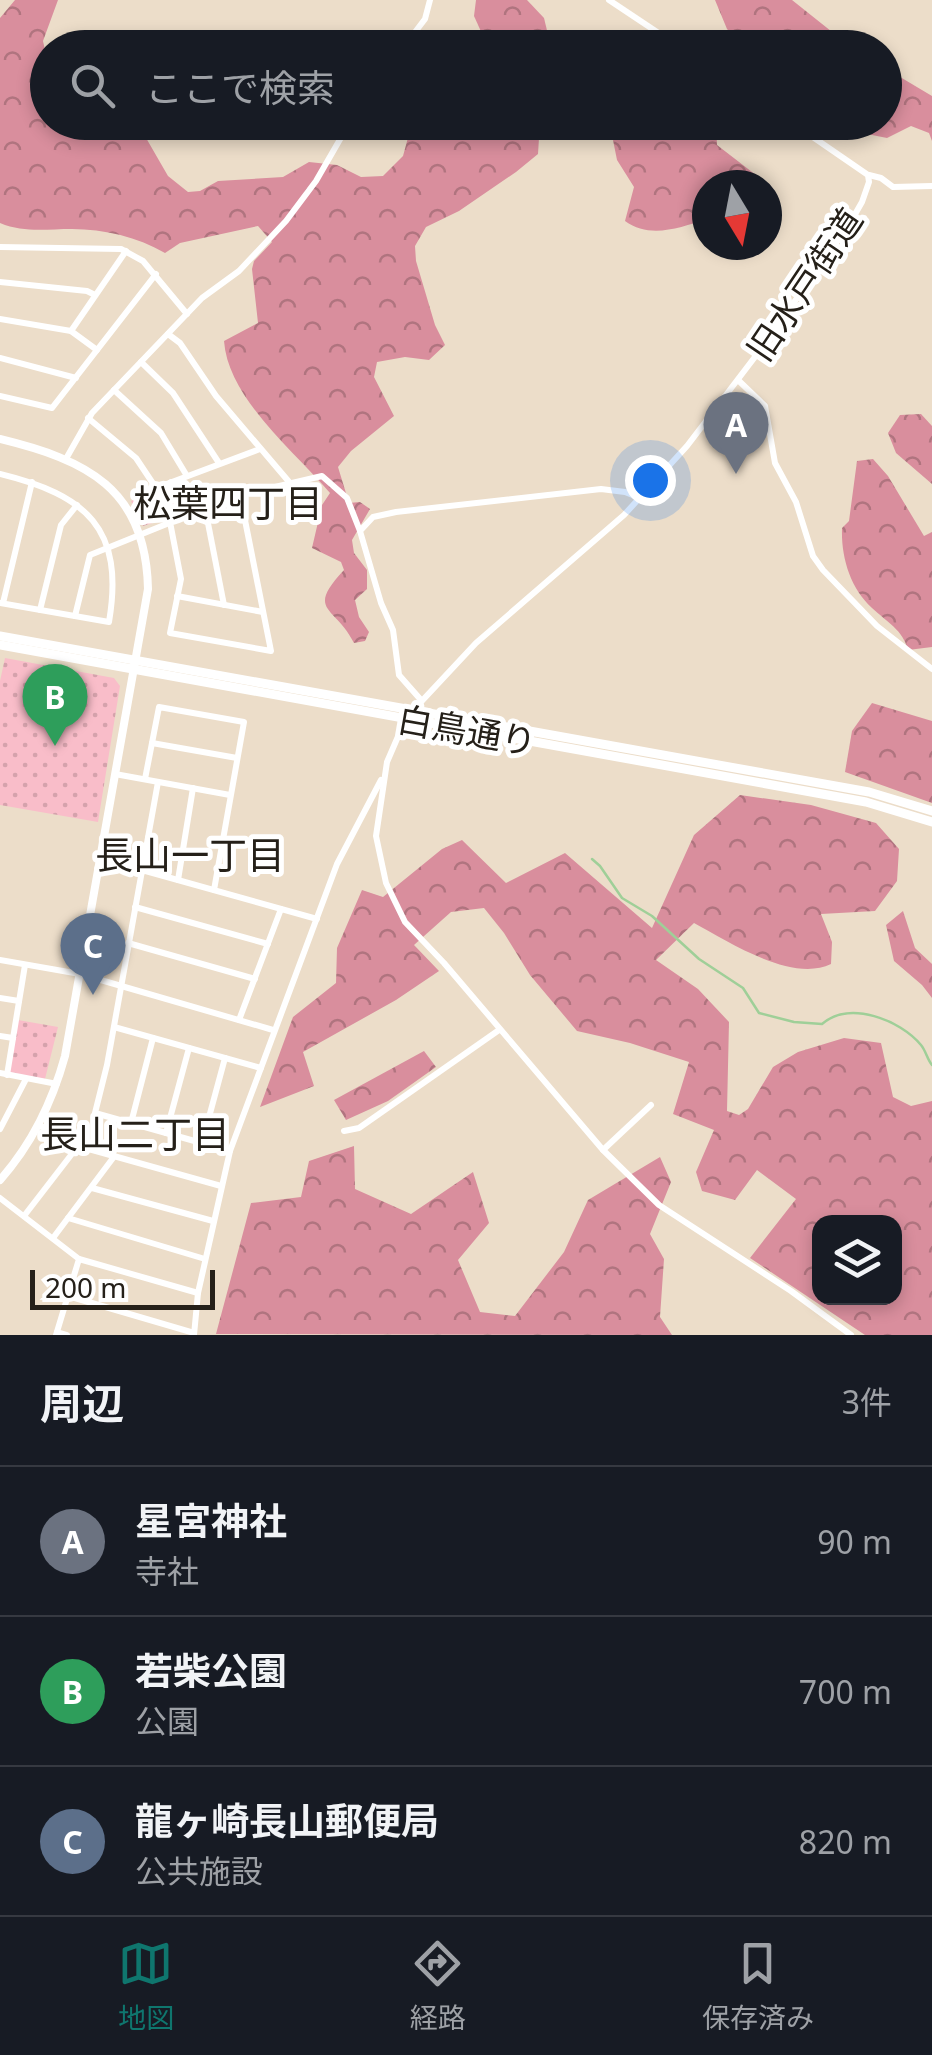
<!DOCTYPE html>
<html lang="ja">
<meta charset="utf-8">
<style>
:root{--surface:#171b24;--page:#20242c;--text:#f1f3f6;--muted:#9ea1a6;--line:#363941;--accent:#0f766e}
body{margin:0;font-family:"Noto Sans","Noto Sans JP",sans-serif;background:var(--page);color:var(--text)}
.controls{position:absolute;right:30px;bottom:30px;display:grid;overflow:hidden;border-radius:20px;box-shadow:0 5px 15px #0003}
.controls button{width:90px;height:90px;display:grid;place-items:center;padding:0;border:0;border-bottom:2px solid var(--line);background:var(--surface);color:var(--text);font:50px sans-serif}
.compass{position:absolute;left:692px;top:170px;width:90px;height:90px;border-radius:50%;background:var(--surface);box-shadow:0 5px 15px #0003;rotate:170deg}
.scale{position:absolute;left:30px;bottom:25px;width:185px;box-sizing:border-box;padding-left:10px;border:5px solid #252019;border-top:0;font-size:28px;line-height:35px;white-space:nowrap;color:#252019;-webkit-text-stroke:8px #fff;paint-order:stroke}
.you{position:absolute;left:650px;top:480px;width:35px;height:35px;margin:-25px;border:8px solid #fff;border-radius:50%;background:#1a73e8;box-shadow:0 0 0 15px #1a73e833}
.badge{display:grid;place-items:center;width:65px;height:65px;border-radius:50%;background:var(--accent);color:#fff;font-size:32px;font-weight:700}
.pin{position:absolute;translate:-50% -82px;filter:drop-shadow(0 2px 5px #0008)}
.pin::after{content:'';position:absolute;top:52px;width:35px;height:30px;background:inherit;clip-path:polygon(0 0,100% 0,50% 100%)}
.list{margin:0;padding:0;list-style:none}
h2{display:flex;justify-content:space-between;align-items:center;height:130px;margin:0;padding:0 40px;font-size:42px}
h2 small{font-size:32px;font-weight:400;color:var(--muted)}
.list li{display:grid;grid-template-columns:65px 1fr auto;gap:30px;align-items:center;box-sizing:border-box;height:150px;padding:0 40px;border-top:2px solid var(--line)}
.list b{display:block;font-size:38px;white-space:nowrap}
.list p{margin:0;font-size:32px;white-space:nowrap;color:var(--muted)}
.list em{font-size:32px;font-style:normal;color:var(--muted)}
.icon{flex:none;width:55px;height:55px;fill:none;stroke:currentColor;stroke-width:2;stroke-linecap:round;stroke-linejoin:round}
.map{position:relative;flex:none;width:932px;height:1335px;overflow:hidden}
.search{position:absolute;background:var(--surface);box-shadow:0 5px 15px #0003;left:30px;right:30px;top:30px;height:110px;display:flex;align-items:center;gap:25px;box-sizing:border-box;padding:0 35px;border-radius:55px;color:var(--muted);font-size:38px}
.sheet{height:580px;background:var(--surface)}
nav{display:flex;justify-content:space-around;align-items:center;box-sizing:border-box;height:140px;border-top:2px solid var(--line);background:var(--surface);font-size:28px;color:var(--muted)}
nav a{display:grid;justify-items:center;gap:5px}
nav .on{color:var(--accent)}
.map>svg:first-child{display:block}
</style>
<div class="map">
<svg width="932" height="1335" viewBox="0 0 932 1335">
<defs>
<pattern id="green-dots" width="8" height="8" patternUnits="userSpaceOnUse" patternTransform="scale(2.5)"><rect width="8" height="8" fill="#f9bdc9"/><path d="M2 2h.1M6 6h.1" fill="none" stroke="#d5a2ac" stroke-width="1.8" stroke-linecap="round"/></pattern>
<pattern id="forest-crowns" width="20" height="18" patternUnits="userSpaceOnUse" patternTransform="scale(2.5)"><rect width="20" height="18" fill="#d98e9d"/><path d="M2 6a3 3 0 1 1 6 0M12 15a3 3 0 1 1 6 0" fill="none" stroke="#b0747f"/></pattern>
</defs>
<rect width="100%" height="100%" fill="#ecddc9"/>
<!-- green -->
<g fill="url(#green-dots)">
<polygon points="168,486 180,512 178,515 143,526 131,501"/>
<polygon points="5,658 114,678 120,686 98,822 0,805 0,681"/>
<polygon points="18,1020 58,1027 45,1079 8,1074"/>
</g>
<!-- forest -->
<g fill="url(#forest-crowns)" fill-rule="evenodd">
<path d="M15,0H58L43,41L47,59L48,122L87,123L92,134L122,123L138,124L168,176L188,192L200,191L218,181L283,177L309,162L337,165L361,177L383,176L403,156L412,123H518L539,138L538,154L516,172L459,211L426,227L415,246L416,261L435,325L445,345L429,360L405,357L377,362L374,377L394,416L351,451L338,467L349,503L360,502L370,509L352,540L354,553L367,570V589L355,600L359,617L369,632L365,641L354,643C335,605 305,612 344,570L341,562L312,548L322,505L330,493C294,451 228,398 224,341L258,323L252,269L254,261L272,242L258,226L180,243L165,253C138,237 104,229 72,229C46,229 24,233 0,223V18Z"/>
<polygon points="476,0 527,0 544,18 551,47 488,47 474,16"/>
<polygon points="715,0 792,0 851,47 786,47 782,43 738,41 727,29"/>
<polygon points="885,68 932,96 932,141 929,133 911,126 887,138 867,134 843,138 822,123 884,122"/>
<path d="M585,123H716L717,145L765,182L764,185H707V219C679,228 650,239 625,221L634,187L617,160L613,140Z"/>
<polygon points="921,414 932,426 932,484 896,453 888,433 900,415"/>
<path d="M873,459L888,476L924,536L932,532V647L908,650C903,630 887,622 872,608C850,588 841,557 842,528L849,521L857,461Z"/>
<polygon points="872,703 932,721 932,803 845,772 852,731"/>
<path d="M740,795L811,805L876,823L899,849L897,881L875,911L821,914L832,942L831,964C792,983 729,942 694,923L656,960L698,989L729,1022L727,1111L739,1115L748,1109L773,1067L798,1052L844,1038L881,1043L893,1097L911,1106L932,1101V1335H865L750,1258L796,1199L757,1170L735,1200L702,1191L696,1172L714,1130L673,1114L689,1062L630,1043L577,1031L530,975L504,933L484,908L451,912L414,945L439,971L396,1000L303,1052L314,1086L260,1107L293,1017L336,983L337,948L362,890L383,897L442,849L462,840L506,883L565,853L652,928L694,835ZM820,1222H894V1298H820Z"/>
<polygon points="903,911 915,948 932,964 932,998 922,985 894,961 886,925"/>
<polygon points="424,1051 436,1067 388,1101 346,1120 334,1100"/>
<polygon points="354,1146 355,1189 411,1214 473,1172 489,1223 458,1260 480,1312 515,1316 564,1252 588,1200 660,1157 671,1182 650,1234 664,1259 660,1317 672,1335 216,1334 251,1203 301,1197 309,1161"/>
</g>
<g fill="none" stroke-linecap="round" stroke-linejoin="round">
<!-- stream -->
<path stroke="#9fcf98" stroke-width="2.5" d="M592,859L600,866L622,898L652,916L699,959L743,988L759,1013L794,1022L822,1024C850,1000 900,1020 921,1045C926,1051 927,1059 932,1065"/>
<!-- minor -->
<g stroke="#fff" stroke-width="6">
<polyline points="609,0 681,48"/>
<polyline points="403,48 425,19 430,0"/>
<polyline points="791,122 868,175 869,182 862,202 850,223 761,349 687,446 624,515 476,643 406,718 387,762 376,836 386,883 405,922 444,963 603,1150 659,1205 791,1291 851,1335"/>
<polyline points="869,175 881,178 893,187 932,186"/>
<polyline points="0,247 121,249 143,261 187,314"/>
<polyline points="0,282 87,291 95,295"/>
<polyline points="0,319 71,331 97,350"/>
<polyline points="71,331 126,251"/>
<polyline points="168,334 180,343 216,396 290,483"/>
<polyline points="0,358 76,378"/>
<polyline points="141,362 173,393 219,463"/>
<polyline points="738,380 765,406 775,463 796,502 813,556 823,570 877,626 932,669"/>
<polyline points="114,390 161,433 187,476"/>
<polyline points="0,396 52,408 156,274"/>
<polyline points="88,418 136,458 156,488 260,449"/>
<polyline points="67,457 92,413 202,298 239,271 286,221 316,181 350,122"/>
<path d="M0,474C86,495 125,528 109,622L0,603"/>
<polyline points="171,482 185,516"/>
<polyline points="205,508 224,605"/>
<polyline points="170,522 181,579 170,633 271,651 240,495"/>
<polyline points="177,596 263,612"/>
<polyline points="3,603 32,482"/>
<polyline points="40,610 61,525 77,505"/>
<polyline points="75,616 90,555 236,496 322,476 347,498 360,531"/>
<polyline points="421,700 399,675 393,630 381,603 360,531 373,517 396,512 601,489 625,492 640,498"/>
<polyline points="152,743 237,758"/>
<polyline points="115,774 230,795"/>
<polyline points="145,779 159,707 244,722 214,890"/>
<polyline points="158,782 107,1065 95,1113 230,1151"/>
<polyline points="142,870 317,919"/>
<polyline points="178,880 193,788"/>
<polyline points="135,907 268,944"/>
<polyline points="128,943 255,979"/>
<polyline points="0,960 80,974 273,1030"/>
<polyline points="0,998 19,1001"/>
<polyline points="239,1020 281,909"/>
<polyline points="114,1027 261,1068"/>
<polyline points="0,1036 13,1038"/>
<polyline points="0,1073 57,1084"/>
<polyline points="7,1075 25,965"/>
<polyline points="131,1123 153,1038"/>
<polyline points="39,1125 78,1146 221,1186"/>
<polyline points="0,1129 26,1079"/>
<polyline points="344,1131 359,1128 499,1030"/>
<polyline points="166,1133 189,1048"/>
<polyline points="202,1143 225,1058"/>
<polyline points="603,1150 651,1105"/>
<polyline points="92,1188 213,1221"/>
<polyline points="0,1198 79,1259 56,1335"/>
<polyline points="24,1216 78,1146"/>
<polyline points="68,1218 205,1259"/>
<polyline points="53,1238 113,1158"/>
<polyline points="79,1259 198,1293"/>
<polyline points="68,1296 194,1333"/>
<polyline points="57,1332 67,1335"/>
<polyline points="194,1335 198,1293 230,1151 337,864 381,780"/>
</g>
<!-- tertiary -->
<path stroke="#fff" stroke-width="8" d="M0,439C86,460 146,488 148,589L65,1056C52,1103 32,1144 0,1180"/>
<!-- secondary -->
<g stroke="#fff" stroke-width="9">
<polyline points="0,636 869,792 932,811"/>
<polyline points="0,645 866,802 932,822"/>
</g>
</g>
<g text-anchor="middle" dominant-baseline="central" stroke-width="10" stroke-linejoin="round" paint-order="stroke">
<!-- street labels -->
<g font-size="35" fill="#252019" stroke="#fff">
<text transform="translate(804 284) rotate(-56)">旧水戸街道</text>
<text transform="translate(467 730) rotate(10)">白鳥通り</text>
</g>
<!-- neighbourhood labels -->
<g font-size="38" fill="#252019" stroke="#fff">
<text x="228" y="502">松葉四丁目</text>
<text x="190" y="854">長山一丁目</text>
<text x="135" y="1133">長山二丁目</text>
</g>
</g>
</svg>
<div class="controls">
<button><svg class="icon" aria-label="layers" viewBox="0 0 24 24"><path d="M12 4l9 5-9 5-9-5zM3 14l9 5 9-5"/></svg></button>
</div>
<svg class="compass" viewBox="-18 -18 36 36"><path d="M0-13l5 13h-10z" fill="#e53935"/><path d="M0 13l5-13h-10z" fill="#9ea1a6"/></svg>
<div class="scale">200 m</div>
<div class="you"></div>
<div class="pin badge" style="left:736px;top:474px;background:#6b7280">A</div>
<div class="pin badge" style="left:55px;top:746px;background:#2e9e5b">B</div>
<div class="pin badge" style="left:93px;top:995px;background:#5c6f8a">C</div>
<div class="search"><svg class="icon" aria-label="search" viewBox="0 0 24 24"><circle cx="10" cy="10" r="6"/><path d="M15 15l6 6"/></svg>ここで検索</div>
</div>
<section class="sheet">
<h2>周辺<small>3件</small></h2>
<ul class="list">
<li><span class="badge" style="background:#6b7280">A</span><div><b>星宮神社</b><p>寺社</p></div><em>90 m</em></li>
<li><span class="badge" style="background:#2e9e5b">B</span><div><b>若柴公園</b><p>公園</p></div><em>700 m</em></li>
<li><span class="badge" style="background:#5c6f8a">C</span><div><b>龍ヶ崎長山郵便局</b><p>公共施設</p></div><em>820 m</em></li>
</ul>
</section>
<nav>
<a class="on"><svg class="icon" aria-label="map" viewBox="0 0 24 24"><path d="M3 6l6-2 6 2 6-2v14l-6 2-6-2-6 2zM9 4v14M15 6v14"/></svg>地図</a>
<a><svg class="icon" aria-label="directions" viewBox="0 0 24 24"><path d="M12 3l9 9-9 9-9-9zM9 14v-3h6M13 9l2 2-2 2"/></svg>経路</a>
<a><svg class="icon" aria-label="saved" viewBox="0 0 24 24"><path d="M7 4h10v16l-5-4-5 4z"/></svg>保存済み</a>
</nav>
